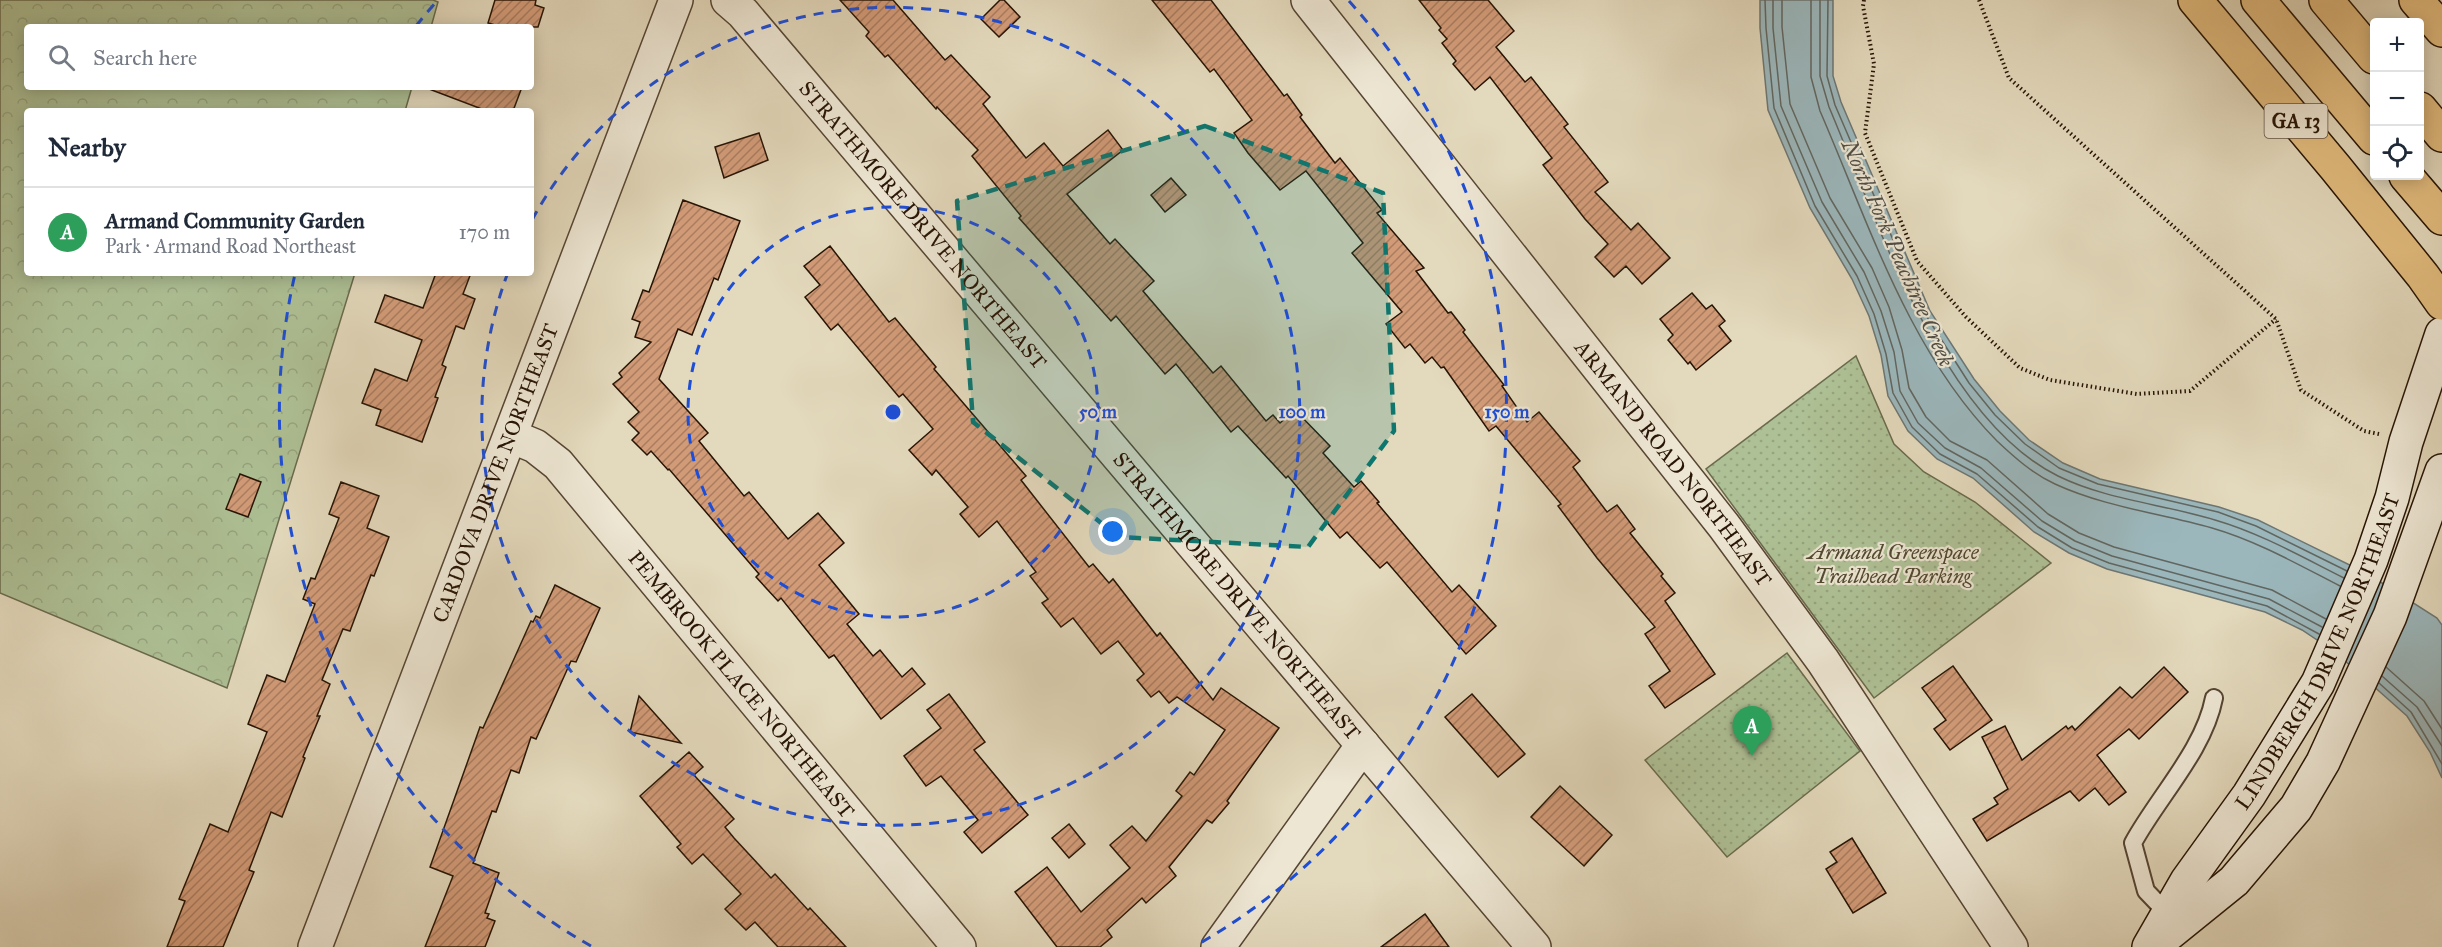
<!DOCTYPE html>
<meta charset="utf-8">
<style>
:root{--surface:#fff;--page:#f6f6f7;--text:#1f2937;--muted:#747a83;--line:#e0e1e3;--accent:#8f2418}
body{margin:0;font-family:"IM FELL Great Primer",serif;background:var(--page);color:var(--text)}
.controls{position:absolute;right:18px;top:18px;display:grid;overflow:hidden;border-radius:6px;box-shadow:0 3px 15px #0003}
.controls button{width:54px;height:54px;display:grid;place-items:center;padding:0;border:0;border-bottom:2px solid var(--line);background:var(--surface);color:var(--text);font:30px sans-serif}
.you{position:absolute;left:1113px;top:532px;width:21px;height:21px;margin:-15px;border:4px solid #fff;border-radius:50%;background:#1a73e8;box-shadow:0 0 0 9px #1a73e833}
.badge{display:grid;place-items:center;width:39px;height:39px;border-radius:50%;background:var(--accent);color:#fff;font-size:20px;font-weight:700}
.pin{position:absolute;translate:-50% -50px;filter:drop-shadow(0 2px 3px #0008)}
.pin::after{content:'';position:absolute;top:32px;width:21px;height:18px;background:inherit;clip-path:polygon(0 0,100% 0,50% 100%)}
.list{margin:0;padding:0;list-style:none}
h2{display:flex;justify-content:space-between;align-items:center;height:78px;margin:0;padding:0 24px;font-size:26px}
h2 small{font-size:20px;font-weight:400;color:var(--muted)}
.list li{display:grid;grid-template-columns:39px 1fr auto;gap:18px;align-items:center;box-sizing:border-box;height:90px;padding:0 24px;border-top:2px solid var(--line)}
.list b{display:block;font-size:22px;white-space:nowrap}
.list p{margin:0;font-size:20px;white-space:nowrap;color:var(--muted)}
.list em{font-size:20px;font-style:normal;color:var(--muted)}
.icon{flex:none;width:33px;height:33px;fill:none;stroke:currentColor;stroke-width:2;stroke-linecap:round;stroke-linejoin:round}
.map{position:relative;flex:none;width:2442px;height:947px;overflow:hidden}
.search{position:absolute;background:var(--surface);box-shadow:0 3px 15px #0003;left:24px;top:24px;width:510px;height:66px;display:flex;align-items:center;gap:15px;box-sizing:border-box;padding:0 21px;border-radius:6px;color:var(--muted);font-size:22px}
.panel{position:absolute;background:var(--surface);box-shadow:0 3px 15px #0003;left:24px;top:108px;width:510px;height:168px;border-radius:6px}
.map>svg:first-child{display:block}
</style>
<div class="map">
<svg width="2442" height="947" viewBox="0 0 2442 947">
<defs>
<pattern id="green-dots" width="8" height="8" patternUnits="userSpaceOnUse" patternTransform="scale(1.5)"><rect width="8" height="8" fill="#aec095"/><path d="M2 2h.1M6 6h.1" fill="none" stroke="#96a47f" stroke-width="1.8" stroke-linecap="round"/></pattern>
<pattern id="forest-crowns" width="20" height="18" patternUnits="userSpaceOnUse" patternTransform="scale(1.5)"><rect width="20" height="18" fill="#aec095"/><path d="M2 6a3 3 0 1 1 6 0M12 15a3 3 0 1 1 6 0" fill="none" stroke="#96a47f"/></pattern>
<pattern id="building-hatch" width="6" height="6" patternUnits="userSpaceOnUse" patternTransform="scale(1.5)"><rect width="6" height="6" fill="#d29b78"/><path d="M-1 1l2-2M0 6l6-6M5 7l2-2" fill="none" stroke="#aa7d60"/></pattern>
</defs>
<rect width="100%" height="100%" fill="#e3d9bc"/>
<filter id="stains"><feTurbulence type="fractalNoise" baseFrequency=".00333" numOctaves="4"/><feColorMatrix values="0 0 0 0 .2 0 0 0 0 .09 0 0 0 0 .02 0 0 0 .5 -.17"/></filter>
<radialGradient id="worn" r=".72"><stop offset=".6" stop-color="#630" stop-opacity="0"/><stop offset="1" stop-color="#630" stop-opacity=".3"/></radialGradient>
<!-- green -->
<g fill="url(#green-dots)" stroke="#6a6a4d" stroke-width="1.5">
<polygon points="1856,356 1894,444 1924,472 1975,502 2051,563 1874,698 1706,469"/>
<polygon points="1787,653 1860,751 1727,857 1645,760"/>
</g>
<!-- forest -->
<polygon fill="url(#forest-crowns)" stroke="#6a6a4d" stroke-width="1.5" points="0,0 433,0 438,2 431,27 27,27 27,87 412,87 405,111 27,111 27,273 355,273 227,688 0,593"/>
<!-- water -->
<polygon fill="#9bb7bc" stroke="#6d7673" stroke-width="1.5" points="1760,0 1833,0 1833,76 1841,102 1930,311 1974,379 2000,411 2029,440 2063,463 2100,479 2219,507 2258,520 2368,574 2437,618 2442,625 2442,778 2430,752 2407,716 2335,652 2302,630 2265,612 2107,569 2069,553 2034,532 1973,478 1937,459 1908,431 1888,396 1881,355 1869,316 1852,279 1810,208 1768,110 1760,28"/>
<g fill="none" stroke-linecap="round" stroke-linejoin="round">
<!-- shore -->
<g stroke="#616660" stroke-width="1.5">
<polyline points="1765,0 1766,28 1774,108 1815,206 1857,276 1874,314 1886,354 1893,393 1912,427 1940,454 1977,474 2038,527 2072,548 2109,563 2267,606 2319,634"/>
<polyline points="1773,0 1773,28 1781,106 1822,202 1864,272 1881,311 1894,352 1900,391 1918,423 1945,448 1981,468 2042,521 2075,541 2112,556 2269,599 2322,627"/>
<polyline points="1782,0 1782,27 1790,104 1830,198 1872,268 1889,307 1902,350 1909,388 1926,417 1950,441 1987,460 2048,514 2079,533 2114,547 2272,590 2326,619"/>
<path d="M1811,0V77L1820,111C1869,224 1909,352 1997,441C2014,457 2033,474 2055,484C2105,507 2159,513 2212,528C2257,541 2299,565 2340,586"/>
<path d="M1820,0V76L1829,107C1877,220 1942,419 2058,476C2107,500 2163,504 2215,520C2260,533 2302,557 2344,578"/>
<polyline points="1828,0 1827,76 1835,105 1925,314 1969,383 1995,415 2025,444 2059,468 2098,484 2218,512 2256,526 2347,571"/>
<polyline points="2386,667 2424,701 2442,729"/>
<polyline points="2382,676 2417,707 2442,746"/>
<polyline points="2379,683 2411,712 2442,764"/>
</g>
</g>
<!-- building -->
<g fill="url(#building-hatch)" stroke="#271405" stroke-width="1.5">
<polygon points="495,0 536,0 535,5 544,8 538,27 502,27 488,23"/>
<polygon points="840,0 893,0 945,60 951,55 990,97 983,104 1026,158 1044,143 1063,166 1108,130 1123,150 1067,194 1110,244 1115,239 1154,281 1143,291 1213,373 1221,366 1266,421 1273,415 1280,423 1295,410 1330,446 1323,453 1354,487 1361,481 1379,502 1377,503 1452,592 1459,585 1496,626 1466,654 1387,562 1380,568 1347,532 1340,538 1288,476 1286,478 1238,426 1231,432 1176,364 1165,374 1116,316 1111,321 1019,218 1021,216 972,156 978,150 937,107 936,109 888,55 885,57 866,36 869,32"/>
<polygon points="1000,0 1004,0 1020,17 999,37 981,19"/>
<polygon points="1152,0 1211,0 1284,96 1287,94 1302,115 1300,117 1335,163 1340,158 1382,210 1377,213 1424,268 1416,271 1448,313 1451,312 1465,330 1463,332 1504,385 1502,386 1527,422 1539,412 1580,461 1573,467 1607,512 1617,505 1635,529 1630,533 1663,574 1661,576 1675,593 1665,601 1715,674 1665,708 1649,686 1670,671 1645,634 1655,627 1597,558 1558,506 1561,504 1496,426 1489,431 1444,367 1441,368 1432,357 1425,363 1410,344 1405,348 1386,324 1402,312 1352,253 1363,243 1306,171 1280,190 1248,153 1234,133 1252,120 1214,69 1210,72"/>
<polygon points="1419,0 1488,0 1514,31 1496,47 1525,82 1531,77 1568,124 1564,127 1608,182 1595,192 1631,230 1638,223 1670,258 1642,284 1626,266 1614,277 1595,257 1608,244 1585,219 1543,165 1552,158 1490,77 1475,90 1453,64 1456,61 1442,43 1447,39 1439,30 1441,28"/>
<polygon points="429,87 522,87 513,111 487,111 429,89"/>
<polygon points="759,133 768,160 724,178 715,147"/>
<polygon points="1171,178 1186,195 1165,212 1151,195"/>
<polygon points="683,200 740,221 718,280 714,278 692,335 678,329 659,379 708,433 699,441 744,496 749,492 788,539 818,513 844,543 819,565 859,614 847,624 873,656 880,650 902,677 912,668 925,684 881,719 834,655 829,658 781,598 778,601 756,577 759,574 669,469 668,470 651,451 647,455 632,440 639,433 628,422 639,412 613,384 622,377 619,373 651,342 635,337 640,322 632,319 643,290 649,292"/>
<polygon points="830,246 889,322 895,318 936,367 934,369 1026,476 1021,480 1089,567 1093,564 1109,583 1113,579 1157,636 1160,633 1213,700 1221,688 1279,728 1227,801 1229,803 1212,823 1207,820 1169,867 1176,876 1146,903 1142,898 1107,930 1112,937 1100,947 1057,947 1015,892 1047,867 1081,912 1130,868 1110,845 1132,826 1146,841 1182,796 1176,791 1190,772 1194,775 1225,730 1177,697 1169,703 1159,691 1151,697 1137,680 1144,674 1118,641 1101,654 1073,618 1061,627 1042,603 1048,599 1030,576 1036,572 997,521 979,537 960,514 968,507 936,470 932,475 909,450 933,429 903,394 899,397 838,324 831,330 805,297 820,285 804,266"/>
<polygon points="436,273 471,273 463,294 475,299 464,329 456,326 442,365 446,367 435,397 438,398 422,442 376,425 381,410 362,403 375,369 407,381 422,340 375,322 385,295 423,308"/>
<polygon points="1692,293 1706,309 1712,305 1725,321 1719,326 1731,341 1696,370 1690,362 1688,364 1668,340 1673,335 1660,319"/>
<polygon points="240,474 261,482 248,517 226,509"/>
<polygon points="341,482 379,496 367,528 389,537 374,576 371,575 350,631 343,629 322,680 330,684 317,716 320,716 303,757 305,758 282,817 271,812 249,870 254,872 223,947 167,947 185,901 179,899 210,824 228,832 267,732 248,724 267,675 285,682 315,604 303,599 311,578 315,579 339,518 329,514"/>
<polygon points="555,585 600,608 576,662 571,661 536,739 531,737 519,773 511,770 496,812 492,811 473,863 499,873 485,913 489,914 487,918 495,921 485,947 425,947 453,876 430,867 480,727 483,728 531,621 533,622 536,616 540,618"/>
<polygon points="1953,666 1992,720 1950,750 1934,729 1946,720 1922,688"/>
<polygon points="2164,667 2188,692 2139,739 2129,729 2097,755 2126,792 2109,805 2095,788 2079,801 2070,791 1987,841 1973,819 1998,804 1994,798 2008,789 1982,737 2005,726 2022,760 2066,726 2068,729 2072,726 2075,730 2120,687 2132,698"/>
<polygon points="949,694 985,742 974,750 1028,815 982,853 964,832 978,820 941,776 926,786 904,756 941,728 927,710"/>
<polygon points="1472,694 1525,754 1498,777 1445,717"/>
<polygon points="639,696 681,743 630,732"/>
<polygon points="689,752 703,767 694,775 734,819 725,827 734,838 771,878 775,874 808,910 810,908 846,947 778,947 755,922 746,930 725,909 741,894 703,854 692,864 677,847 681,844 640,796"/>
<polygon points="1560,786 1612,835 1584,866 1531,817"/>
<polygon points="1069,824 1085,844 1069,858 1052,838"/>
<polygon points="1852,838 1886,893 1853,913 1826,869 1837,862 1830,852"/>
<polygon points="1425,914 1449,947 1381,947"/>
</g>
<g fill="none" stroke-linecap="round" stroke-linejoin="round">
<!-- service casing -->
<g stroke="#564533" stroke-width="20">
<path id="service" d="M2168,914L2146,891L2133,843C2158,797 2204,750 2214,698"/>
</g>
<!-- minor casing -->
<g stroke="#564533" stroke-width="36">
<g id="minor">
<path id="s1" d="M728,0L743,13L1534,947"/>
<path id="s2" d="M1308,0L1724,526L1823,661L2011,947"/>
<path id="s3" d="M511,436L535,446L558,464L959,947"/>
<path id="s4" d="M315,947L676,0"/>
<polyline points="1218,947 1363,745"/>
</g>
</g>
<!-- secondary casing -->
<g stroke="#271405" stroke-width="36">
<g id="secondary">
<polyline points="2161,940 2234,881 2296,808 2323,762 2390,616 2442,471"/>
<path id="s5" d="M2149,947L2187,881L2249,795L2318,683L2371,560L2392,498L2406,442L2442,334"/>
</g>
</g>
<!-- motorway casing -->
<g stroke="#271405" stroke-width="36">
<g id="motorway">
<polyline points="2195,0 2335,167 2423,276 2442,303"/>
<polyline points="2258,0 2374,138"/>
<polyline points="2326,0 2374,57"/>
<polyline points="2416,0 2442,30"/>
<polyline points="2420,109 2442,135"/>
<polyline points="2406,176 2442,218"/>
</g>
</g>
<!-- path -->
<g stroke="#271405" stroke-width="4" stroke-dasharray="1.5 3" stroke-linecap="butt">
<polyline points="1864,0 1863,6 1874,64 1865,133 1917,261 1966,317 2020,368 2050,380 2137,394 2190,391 2276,319"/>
<polyline points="1979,0 2009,78 2276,319 2301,390 2364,431 2379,434"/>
</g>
<!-- service -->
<use href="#service" stroke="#ede6d3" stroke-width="16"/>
<!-- minor -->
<use href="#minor" stroke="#ede6d3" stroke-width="33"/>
<!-- secondary -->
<use href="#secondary" stroke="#ede6d3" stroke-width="33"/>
<!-- motorway -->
<use href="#motorway" stroke="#e2bc7e" stroke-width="33"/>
</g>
<!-- marked area -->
<path fill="#0f766e" fill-opacity="0.2" stroke="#0f766e" stroke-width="4.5" stroke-dasharray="12 8" stroke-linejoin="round" d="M1205,126L1383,193L1394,431L1308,547L1119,537L973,422L957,201Z"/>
<!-- distance rings -->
<g fill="none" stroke="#1d4ed8" stroke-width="3" stroke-dasharray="10 8">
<circle cx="893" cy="412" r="205"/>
<path d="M532 220A409 409 0 1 1 507 275"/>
<path d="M591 946A614 614 0 0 1 295 274M416 26A614 614 0 0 1 437 1M1349 1A614 614 0 0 1 1195 946"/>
</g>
<g text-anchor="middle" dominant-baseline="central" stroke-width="4.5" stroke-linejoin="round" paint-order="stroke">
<!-- shield labels -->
<rect fill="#ede6d3" stroke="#625343" stroke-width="1.5" x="2264.5" y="104" width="63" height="34" rx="4.5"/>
<g font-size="20" font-weight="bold" fill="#271405">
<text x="2296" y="121">GA 13</text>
</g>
<!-- street labels -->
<g font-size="21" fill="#271405" stroke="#ede6d3">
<text stroke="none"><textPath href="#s1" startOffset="298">STRATHMORE DRIVE NORTHEAST</textPath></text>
<text stroke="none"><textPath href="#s2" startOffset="590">ARMAND ROAD NORTHEAST</textPath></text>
<text stroke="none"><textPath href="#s4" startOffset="507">CARDOVA DRIVE NORTHEAST</textPath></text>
<text stroke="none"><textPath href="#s1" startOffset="784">STRATHMORE DRIVE NORTHEAST</textPath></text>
<text stroke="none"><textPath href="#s5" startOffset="342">LINDBERGH DRIVE NORTHEAST</textPath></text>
<text stroke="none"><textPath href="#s3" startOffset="342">PEMBROOK PLACE NORTHEAST</textPath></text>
</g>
<!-- park labels -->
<g font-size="21" font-style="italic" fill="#504830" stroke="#ede6d3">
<text x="1893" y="552">Armand Greenspace<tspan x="1893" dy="24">Trailhead Parking</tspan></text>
</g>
<!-- water labels -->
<g font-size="22" font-style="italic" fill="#504d45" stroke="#ede6d3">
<text transform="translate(1898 253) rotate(66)">North Fork Peachtree Creek</text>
</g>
</g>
<circle cx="893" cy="412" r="9" fill="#1d4ed8" stroke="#ede6d3" stroke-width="3"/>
<g font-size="18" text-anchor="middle" font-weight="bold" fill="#1d4ed8" stroke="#ede6d3" stroke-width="4.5" stroke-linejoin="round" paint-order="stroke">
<text x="1098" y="418">50 m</text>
<text x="1302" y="418">100 m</text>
<text x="1507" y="418">150 m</text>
</g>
<rect width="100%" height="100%" filter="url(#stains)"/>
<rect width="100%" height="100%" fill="url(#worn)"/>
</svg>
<div class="controls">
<button>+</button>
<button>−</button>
<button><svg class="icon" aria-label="locate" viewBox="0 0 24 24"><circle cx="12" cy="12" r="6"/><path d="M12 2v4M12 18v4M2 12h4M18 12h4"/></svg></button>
</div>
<div class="you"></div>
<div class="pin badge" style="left:1752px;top:756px;background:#2e9e5b">A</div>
<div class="search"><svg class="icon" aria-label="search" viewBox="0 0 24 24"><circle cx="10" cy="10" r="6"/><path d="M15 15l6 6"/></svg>Search here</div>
<section class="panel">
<h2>Nearby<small></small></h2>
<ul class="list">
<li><span class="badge" style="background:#2e9e5b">A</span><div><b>Armand Community Garden</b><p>Park · Armand Road Northeast</p></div><em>170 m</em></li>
</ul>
</section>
</div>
